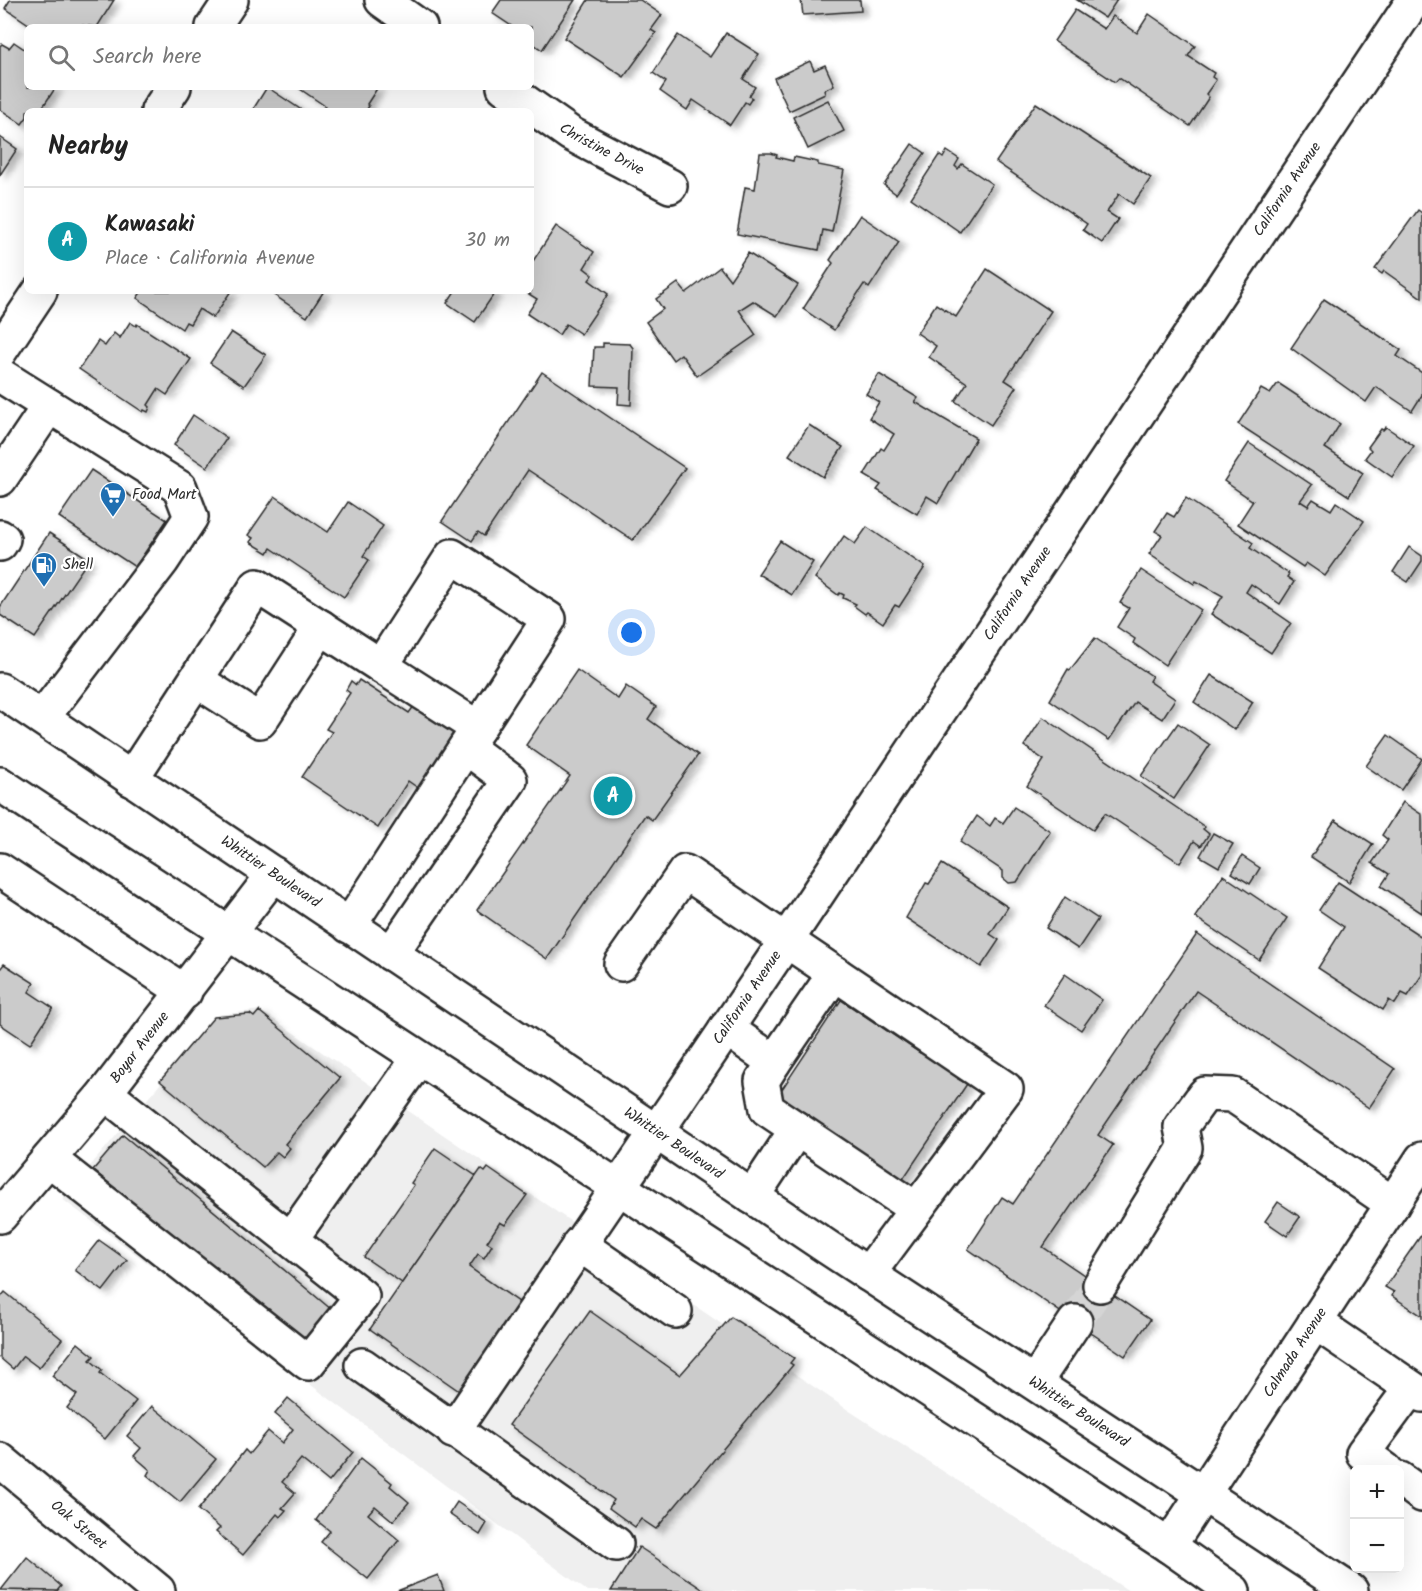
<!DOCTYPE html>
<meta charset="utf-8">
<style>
:root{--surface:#fff;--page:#f6f6f6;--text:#222;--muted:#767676;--line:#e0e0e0;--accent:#1f6fb2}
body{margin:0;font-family:Kalam,sans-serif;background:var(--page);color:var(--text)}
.controls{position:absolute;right:18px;bottom:18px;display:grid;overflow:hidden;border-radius:9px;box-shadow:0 6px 24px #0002}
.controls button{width:54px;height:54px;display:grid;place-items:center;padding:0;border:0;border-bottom:2px solid var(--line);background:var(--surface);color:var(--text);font:30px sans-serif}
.you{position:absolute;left:632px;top:633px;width:21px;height:21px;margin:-15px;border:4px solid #fff;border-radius:50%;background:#1a73e8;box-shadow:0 0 0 9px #1a73e833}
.badge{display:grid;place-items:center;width:39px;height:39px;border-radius:50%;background:var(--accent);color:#fff;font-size:20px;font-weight:700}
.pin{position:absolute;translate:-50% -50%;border:3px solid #fff;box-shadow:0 2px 6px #0006}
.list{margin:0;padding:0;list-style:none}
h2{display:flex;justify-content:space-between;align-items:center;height:78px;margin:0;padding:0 24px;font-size:26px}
h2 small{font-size:20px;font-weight:400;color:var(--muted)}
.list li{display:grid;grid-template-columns:39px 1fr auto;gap:18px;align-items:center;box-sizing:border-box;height:108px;padding:0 24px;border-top:2px solid var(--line)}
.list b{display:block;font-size:22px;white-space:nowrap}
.list p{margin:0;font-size:20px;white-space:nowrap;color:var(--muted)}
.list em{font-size:20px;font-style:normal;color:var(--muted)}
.icon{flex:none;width:33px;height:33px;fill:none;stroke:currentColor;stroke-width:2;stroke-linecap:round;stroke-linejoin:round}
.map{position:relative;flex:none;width:1422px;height:1591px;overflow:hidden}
.search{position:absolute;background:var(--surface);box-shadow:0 6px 24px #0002;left:24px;top:24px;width:510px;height:66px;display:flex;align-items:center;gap:15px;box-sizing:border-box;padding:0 21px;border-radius:9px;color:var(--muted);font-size:22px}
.panel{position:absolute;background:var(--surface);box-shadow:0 6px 24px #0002;left:24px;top:108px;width:510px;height:186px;border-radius:9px}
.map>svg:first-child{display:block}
</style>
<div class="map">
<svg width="1422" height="1591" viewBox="0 0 1422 1591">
<defs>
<filter id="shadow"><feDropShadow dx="6" dy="4" stdDeviation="3" flood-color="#0004"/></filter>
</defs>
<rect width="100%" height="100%" fill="#fff"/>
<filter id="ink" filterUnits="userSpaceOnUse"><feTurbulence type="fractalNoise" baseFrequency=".0167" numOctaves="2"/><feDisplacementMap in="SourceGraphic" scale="12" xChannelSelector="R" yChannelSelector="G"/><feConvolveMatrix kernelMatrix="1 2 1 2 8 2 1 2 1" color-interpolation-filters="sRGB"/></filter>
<g filter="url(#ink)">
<!-- built -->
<polygon fill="#efefef" points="260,1010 848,1410 1129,1591 587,1591 62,1199 219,1015"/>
<!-- building -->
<g fill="#cbcbcb" stroke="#2b2b2b" stroke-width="1.5" filter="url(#shadow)">
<polygon points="10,0 114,0 97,27 79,25 33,27 5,8"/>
<polygon points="501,0 575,0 542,50 531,42 531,27 513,27 492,13"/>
<polygon points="588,0 640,0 662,15 651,30 656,33 624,77 564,38"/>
<polygon points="801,0 860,0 861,11 803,15"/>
<polygon points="1077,0 1117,0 1105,18"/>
<polygon points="1075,10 1104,29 1113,16 1137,33 1149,14 1195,46 1188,56 1214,73 1212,77 1216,80 1206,94 1209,97 1190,126 1119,78 1115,82 1054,41"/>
<polygon points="726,33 759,54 743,79 755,87 749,96 752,98 748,104 745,102 730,125 693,100 687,110 660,91 666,82 653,73 678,35 710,57"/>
<polygon points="14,42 27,51 27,87 56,87 40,111 27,111 27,117 22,124 0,109 0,46 2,44 9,48"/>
<polygon points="810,61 814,70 825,65 834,85 824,90 825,94 789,111 774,78"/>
<polygon points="267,87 303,111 252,111"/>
<polygon points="297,87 378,87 367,104 369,106 366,111 327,111 323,108 325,106"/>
<polygon points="828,100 844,131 808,149 793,117"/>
<polygon points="1036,103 1151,178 1133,204 1119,194 1107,212 1118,219 1102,243 1083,230 1087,224 996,162"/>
<polygon points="0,137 17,149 0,175"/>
<polygon points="912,144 925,153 896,194 884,185"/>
<polygon points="947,151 959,159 955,166 958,169 962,164 992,184 960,232 911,198 939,155 943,158"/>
<polygon points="760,153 771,153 777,155 776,157 793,161 794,157 818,162 818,165 844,170 832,232 823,230 819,250 737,234 745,187 755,189"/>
<polygon points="1418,210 1422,213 1422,298 1384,271 1382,274 1375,269"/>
<polygon points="860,215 899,242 869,288 864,284 834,330 803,309 833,263 830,260"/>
<polygon points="556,226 594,252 584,268 593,275 589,280 608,294 581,334 566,324 559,335 527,314 537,299 524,291 531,291 531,264"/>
<polygon points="748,253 798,285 777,316 753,301 739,310 756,335 697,376 681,354 673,360 646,322 663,309 656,299 678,283 686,293 720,267 730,280"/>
<polygon points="987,269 1051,311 1005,380 1016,387 991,425 955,401 967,383 929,357 936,346 917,333 936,304 956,317"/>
<polygon points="142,291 231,291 213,318 199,309 190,324 186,322 182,329 137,298"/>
<polygon points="277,291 324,291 307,317 274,295"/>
<polygon points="455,291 496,291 475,322 447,303"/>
<polygon points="1324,299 1401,350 1397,356 1422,373 1422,395 1412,411 1376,387 1366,402 1291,348"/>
<polygon points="130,322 136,326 137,324 191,359 167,395 158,389 148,405 150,407 148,412 144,410 143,412 79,369 98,341 105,346 114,333 120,338"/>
<polygon points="231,332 266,355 244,386 210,363"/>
<polygon points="603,343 630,344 633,348 631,405 618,404 619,387 592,386 594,347 603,347"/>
<polygon points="542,372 685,468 633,540 528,470 484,536 478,532 472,541 442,521"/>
<polygon points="879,374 918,398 915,402 976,438 938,503 927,496 917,514 877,490 881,485 864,475 881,448 884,450 894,434 869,418 879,402 866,394"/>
<polygon points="1278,383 1340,424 1325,448 1363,473 1349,496 1238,424 1261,389 1270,394"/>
<polygon points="193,415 227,438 207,467 174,445"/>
<polygon points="809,425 843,447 823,477 789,455"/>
<polygon points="1386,427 1414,446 1392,477 1365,458 1371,450 1368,447 1381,429 1383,430"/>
<polygon points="1249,443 1312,485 1300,501 1308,506 1313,499 1331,510 1336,502 1364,521 1325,576 1306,563 1303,567 1238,524 1253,501 1224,481"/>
<polygon points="91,470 167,520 135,567 59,517"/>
<polygon points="275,496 328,532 348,502 383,526 363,556 369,560 344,597 271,548 268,553 250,542 253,538 248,535"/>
<polygon points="1186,498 1253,543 1250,548 1289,574 1287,577 1294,582 1280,604 1251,584 1246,592 1291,623 1271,653 1211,614 1223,596 1196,581 1194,584 1149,554 1162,535 1155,531 1167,513 1174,517"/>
<polygon points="867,527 925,567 899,607 895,605 883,623 867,612 865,614 854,606 856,604 843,598 844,595 840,593 838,595 815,578 844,536 855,544"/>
<polygon points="49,533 89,559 35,638 0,615 0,607"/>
<polygon points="780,541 813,562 792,595 758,574"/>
<polygon points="1409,547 1422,556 1422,561 1408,582 1393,572"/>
<polygon points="1141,570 1201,610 1165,665 1133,643 1135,639 1117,627 1129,608 1120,603"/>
<polygon points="1095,638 1152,676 1149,681 1175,699 1162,719 1135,702 1109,740 1050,700 1068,669 1070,670"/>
<polygon points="577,670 618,699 626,686 656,707 648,719 698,755 652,820 645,815 547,959 477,910 570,776 526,745"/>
<polygon points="1211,675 1253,702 1235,730 1194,702"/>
<polygon points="359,680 409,713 417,702 470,738 431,797 408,781 378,828 302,777 332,732 326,729 350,693 346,690 351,681 356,685"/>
<polygon points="1043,717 1205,827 1203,829 1209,834 1201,846 1194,841 1180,863 1105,813 1093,830 1027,786 1044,760 1024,746"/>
<polygon points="1178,723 1210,745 1174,799 1141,776"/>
<polygon points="1388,735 1422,759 1401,790 1366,766"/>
<polygon points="1403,802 1422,815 1422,913 1381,886 1389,874 1372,863 1388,840 1382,835"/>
<polygon points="1014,807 1050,831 1017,882 1009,883 1003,878 1003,871 960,842 977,816 990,826 995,818 1003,823"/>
<polygon points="1335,820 1373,844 1349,882 1311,857"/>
<polygon points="1213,833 1233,844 1219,867 1200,856"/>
<polygon points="1242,856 1260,868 1250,884 1232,873"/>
<polygon points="942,864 1008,907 990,934 999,940 981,967 906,918 926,883 929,884"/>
<polygon points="1223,875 1287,918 1259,960 1195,917"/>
<polygon points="1338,882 1422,937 1422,975 1408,996 1402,993 1395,1004 1389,1000 1383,1010 1318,968 1344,927 1319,910"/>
<polygon points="1065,897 1098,919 1078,949 1046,928"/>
<polygon points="1197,934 1395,1069 1369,1108 1196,991 1098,1135 1113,1145 1043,1247 1150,1320 1125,1356 968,1249 1002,1197 1013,1204"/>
<polygon points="4,964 34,983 29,992 53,1008 30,1044 0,1024 0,969"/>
<polygon points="1065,974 1102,1000 1081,1030 1044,1005"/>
<polygon points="841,1000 920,1053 928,1042 966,1067 958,1079 967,1084 901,1182 776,1098"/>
<polygon points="259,1011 340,1078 285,1144 290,1148 283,1157 277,1152 263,1167 160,1081 214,1017 250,1014 254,1017"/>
<polygon points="123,1135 338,1315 309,1350 93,1170"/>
<polygon points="435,1148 476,1176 402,1283 364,1257 414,1185 411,1183"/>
<polygon points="488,1168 527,1195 505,1225 500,1222 487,1242 492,1245 484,1258 478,1254 469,1267 526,1307 465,1395 370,1329 481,1169 485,1172"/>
<polygon points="1278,1202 1300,1217 1287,1236 1265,1221"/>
<polygon points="1422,1234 1422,1319 1422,1316 1392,1296 1394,1292 1385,1287"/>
<polygon points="99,1240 127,1260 103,1291 75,1270"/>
<polygon points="5,1292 62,1339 39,1368 23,1356 13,1369 0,1358 0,1298"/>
<polygon points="590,1311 680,1375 731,1317 794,1358 790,1363 793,1365 656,1529 641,1519 635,1527 609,1508 614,1500 509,1425"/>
<polygon points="78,1343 94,1356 90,1360 102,1370 100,1373 136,1401 105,1439 67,1408 77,1395 52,1376"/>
<polygon points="288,1398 353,1452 329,1482 301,1459 282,1482 295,1493 282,1508 286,1510 280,1517 277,1514 243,1555 216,1532 220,1528 198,1510 245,1450 249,1454 268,1431 282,1443 293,1429 275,1414"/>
<polygon points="152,1406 216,1459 180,1502 147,1475 150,1470 134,1456 141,1448 127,1436"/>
<polygon points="361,1458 392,1483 390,1486 409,1502 393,1521 375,1506 368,1514 399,1540 368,1579 321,1542 330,1531 316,1520"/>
<polygon points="457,1502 487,1523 480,1535 449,1514"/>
<polygon points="639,1547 705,1591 611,1591"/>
<polygon points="27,1557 61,1586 57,1591 1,1590"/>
<polygon points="438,1575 444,1591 397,1591"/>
</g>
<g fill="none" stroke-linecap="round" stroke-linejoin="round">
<!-- minor-tunnel -->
<polyline stroke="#d5d5d5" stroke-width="33" stroke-dasharray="33 16" stroke-linecap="butt" points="1075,1322 1100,1285"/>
<!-- minor casing -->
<g stroke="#2b2b2b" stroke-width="38">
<g id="minor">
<polyline points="382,0 420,27"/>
<polyline points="213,27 231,0"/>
<path id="s1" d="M504,87L571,134L670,186"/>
<polyline points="158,111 174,87"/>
<polyline points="0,351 40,291"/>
<polyline points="0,375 180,488 191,517 162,561 42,718"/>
<polyline points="0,479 49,406"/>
<polyline points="0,537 3,539 0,544"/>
<polyline points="381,666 478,728"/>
<polyline points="196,680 260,721 321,627"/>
<polyline points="131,779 257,586 381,666 452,556 549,619 349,926"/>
<polyline points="0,870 185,992"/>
<polyline points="391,954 510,780 466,747"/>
<polyline points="621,964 685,872 1006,1089 868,1274"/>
<polyline points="726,1028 774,1062 762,1081 767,1109 916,1209"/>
<polyline points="774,1062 835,973"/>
<polyline points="49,1159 308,1363 362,1296 105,1093"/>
<polyline points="752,1197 797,1129"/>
<path id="s2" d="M0,1216L105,1093L274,874"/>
<polyline points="291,1239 419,1058"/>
<polyline points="579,1244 675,1311"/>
<polyline points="1100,1285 1185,1148 1181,1127 1205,1094 1233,1095 1393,1204"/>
<polyline points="1315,1322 1422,1395"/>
<polyline points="362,1365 616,1544"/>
<polyline points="1035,1382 1075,1322"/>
<path id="s3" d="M453,1431L786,941L1414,0"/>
<path id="s4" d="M0,1460L158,1591"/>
<polyline points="1386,1470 1363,1453 1411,1388"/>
<polyline points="1400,1479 1422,1495"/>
<path id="s5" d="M1169,1546L1422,1159"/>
</g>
</g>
<!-- major casing -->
<g stroke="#2b2b2b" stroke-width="38">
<g id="major">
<path id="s6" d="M0,690L827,1247L1351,1591"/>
<path d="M0,784C388,1041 780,1292 1169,1546L1233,1591"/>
</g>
</g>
<!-- minor -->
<use href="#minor" stroke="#fff" stroke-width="33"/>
<!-- major -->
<use href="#major" stroke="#fff" stroke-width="33"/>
</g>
</g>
<!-- icons -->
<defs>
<g id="supermarket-pin" transform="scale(1.35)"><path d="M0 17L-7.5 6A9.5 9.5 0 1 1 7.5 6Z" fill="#1f6fb2" stroke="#fff"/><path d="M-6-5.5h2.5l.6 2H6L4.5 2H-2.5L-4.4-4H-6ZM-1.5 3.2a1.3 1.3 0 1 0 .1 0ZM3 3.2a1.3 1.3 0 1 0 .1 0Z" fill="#fff"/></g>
<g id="fuel-pin" transform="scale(1.35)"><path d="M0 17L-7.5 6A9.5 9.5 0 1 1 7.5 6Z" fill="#1f6fb2" stroke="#fff"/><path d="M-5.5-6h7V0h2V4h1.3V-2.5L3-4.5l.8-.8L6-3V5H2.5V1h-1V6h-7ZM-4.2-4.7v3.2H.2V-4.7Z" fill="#fff"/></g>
</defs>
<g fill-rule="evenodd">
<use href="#supermarket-pin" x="113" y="495"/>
<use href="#fuel-pin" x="44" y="565"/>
</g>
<g text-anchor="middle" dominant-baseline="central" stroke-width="4.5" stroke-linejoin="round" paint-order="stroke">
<!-- street labels -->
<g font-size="15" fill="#2b2b2b" stroke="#fff">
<text stroke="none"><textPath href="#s1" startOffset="116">Christine Drive</textPath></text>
<text stroke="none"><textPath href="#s3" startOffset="1496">California Avenue</textPath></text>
<text stroke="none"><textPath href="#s3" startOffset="1010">California Avenue</textPath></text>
<text stroke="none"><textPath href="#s6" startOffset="326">Whittier Boulevard</textPath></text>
<text stroke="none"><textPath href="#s3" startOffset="524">California Avenue</textPath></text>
<text stroke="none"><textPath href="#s2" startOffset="219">Boyar Avenue</textPath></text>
<text stroke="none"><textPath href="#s6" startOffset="812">Whittier Boulevard</textPath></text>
<text stroke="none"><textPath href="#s5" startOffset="231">Calmada Avenue</textPath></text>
<text stroke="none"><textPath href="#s6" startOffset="1298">Whittier Boulevard</textPath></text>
<text stroke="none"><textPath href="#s4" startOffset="102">Oak Street</textPath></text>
</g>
<!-- poi labels -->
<g font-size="15" fill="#2b2b2b" stroke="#fff" text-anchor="start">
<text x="132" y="495">Food Mart</text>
<text x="63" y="565">Shell</text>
</g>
</g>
</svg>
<div class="controls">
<button>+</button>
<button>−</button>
</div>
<div class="you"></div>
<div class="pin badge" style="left:613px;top:796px;background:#0f9aa8">A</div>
<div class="search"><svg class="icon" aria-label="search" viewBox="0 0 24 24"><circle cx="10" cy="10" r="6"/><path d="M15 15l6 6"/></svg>Search here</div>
<section class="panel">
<h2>Nearby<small></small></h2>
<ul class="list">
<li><span class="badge" style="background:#0f9aa8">A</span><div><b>Kawasaki</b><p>Place · California Avenue</p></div><em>30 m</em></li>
</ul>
</section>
</div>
